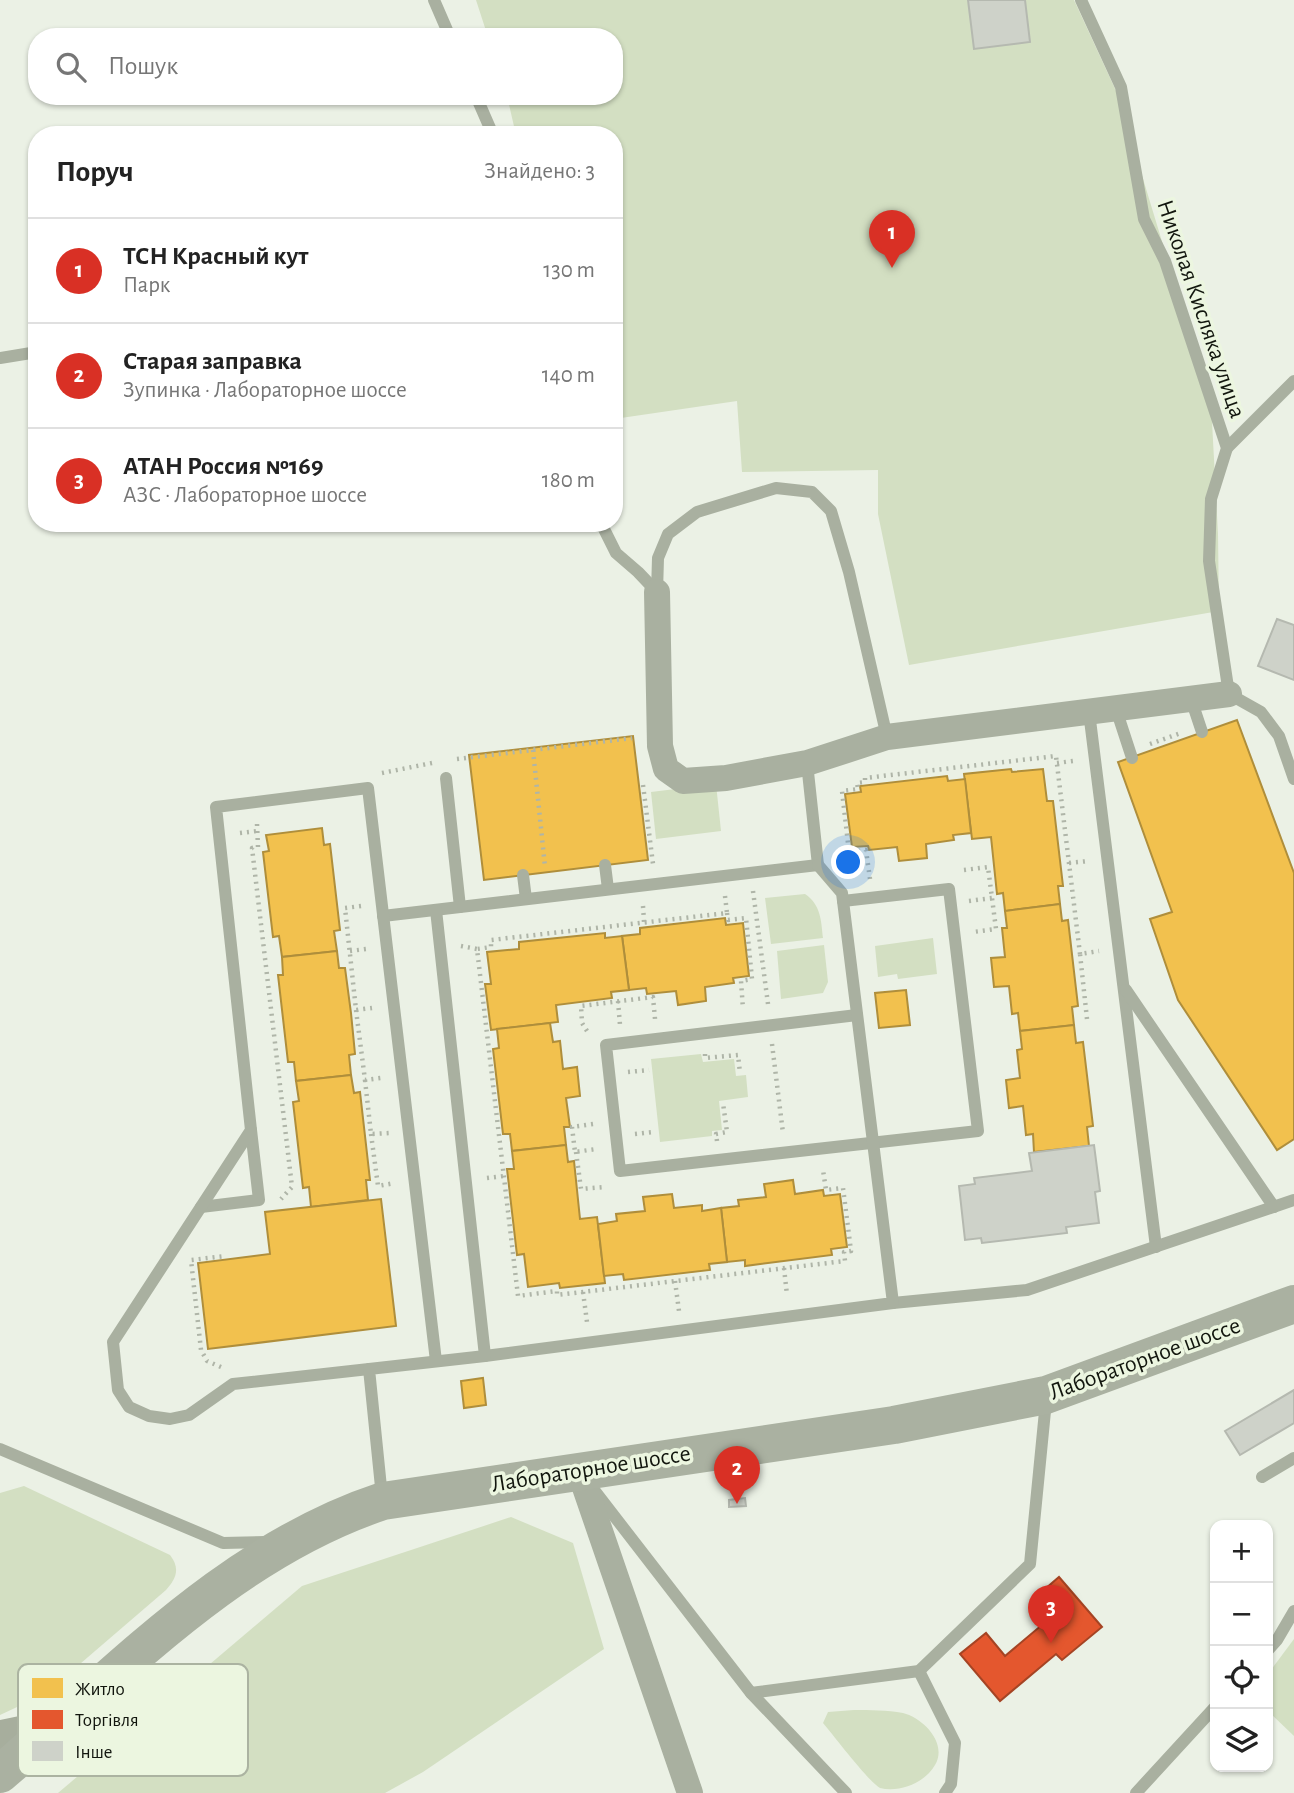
<!DOCTYPE html>
<html lang="uk">
<meta charset="utf-8">
<style>
:root{--surface:#fff;--page:#f2f2f2;--text:#222;--muted:#767676;--line:#e0e0e0;--accent:#d93025}
body{margin:0;font-family:"Alegreya Sans",sans-serif;background:var(--page);color:var(--text)}
.controls{position:absolute;right:21px;bottom:21px;display:grid;overflow:hidden;border-radius:14px;box-shadow:0 2px 5px #0004}
.controls button{width:63px;height:63px;display:grid;place-items:center;padding:0;border:0;border-bottom:2px solid var(--line);background:var(--surface);color:var(--text);font:35px sans-serif}
.you{position:absolute;left:849px;top:863px;width:24px;height:24px;margin:-18px;border:5px solid #fff;border-radius:50%;background:#1a73e8;box-shadow:0 0 0 10px #1a73e833}
.badge{display:grid;place-items:center;width:46px;height:46px;border-radius:50%;background:var(--accent);color:#fff;font-size:23px;font-weight:700}
.pin{position:absolute;translate:-50% -58px;filter:drop-shadow(0 2px 4px #0008)}
.pin::after{content:'';position:absolute;top:37px;width:24px;height:21px;background:inherit;clip-path:polygon(0 0,100% 0,50% 100%)}
.list{margin:0;padding:0;list-style:none}
h2{display:flex;justify-content:space-between;align-items:center;height:91px;margin:0;padding:0 28px;font-size:30px}
h2 small{font-size:23px;font-weight:400;color:var(--muted)}
.list li{display:grid;grid-template-columns:46px 1fr auto;gap:21px;align-items:center;box-sizing:border-box;height:105px;padding:0 28px;border-top:2px solid var(--line)}
.list b{display:block;font-size:26px;white-space:nowrap}
.list p{margin:0;font-size:23px;white-space:nowrap;color:var(--muted)}
.list em{font-size:23px;font-style:normal;color:var(--muted)}
.icon{flex:none;width:38px;height:38px;fill:none;stroke:currentColor;stroke-width:2;stroke-linecap:round;stroke-linejoin:round}
.map{position:relative;flex:none;width:1294px;height:1793px;overflow:hidden}
.search{position:absolute;background:var(--surface);box-shadow:0 2px 5px #0004;left:28px;top:28px;width:595px;height:77px;display:flex;align-items:center;gap:18px;box-sizing:border-box;padding:0 24px;border-radius:28px;color:var(--muted);font-size:26px}
.panel{position:absolute;background:var(--surface);box-shadow:0 2px 5px #0004;left:28px;top:126px;width:595px;height:406px;border-radius:28px}
.map>svg:first-child{display:block}
</style>
<div class="map">
<svg width="1294" height="1793" viewBox="0 0 1294 1793">
<rect width="100%" height="100%" fill="#ebf1e5"/>
<!-- green -->
<g fill="#d3dfc2">
<polygon points="476,0 1074,0 1117,93 1211,403 1218,534 1219,611 909,665 878,514 878,470 742,472 737,401 614,419 614,135 516,135 507,96 614,96 614,37 488,37"/>
<polygon points="716,784 721,831 656,839 651,792"/>
<path d="M805,894C821,905 821,920 823,938L771,944L765,898Z"/>
<polygon points="933,938 937,974 898,979 897,974 878,977 875,946"/>
<polygon points="824,945 828,982 823,993 781,999 777,951"/>
<polygon points="701,1054 703,1062 734,1059 736,1076 746,1075 748,1097 719,1101 722,1130 712,1131 712,1136 660,1142 651,1059"/>
<path d="M24,1486L170,1555C180,1568 177,1578 166,1590L45,1694L0,1715V1493Z"/>
<polygon points="511,1517 573,1543 604,1649 423,1772 385,1793 58,1793 302,1586"/>
<polygon points="1294,1639 1294,1736 1268,1711 1268,1674"/>
<path d="M854,1710C870,1710 887,1710 903,1713C923,1718 948,1743 935,1765C925,1783 899,1793 880,1788C869,1782 834,1736 823,1723L828,1712Z"/>
</g>
<!-- homes -->
<g fill="#f2c14e" stroke="#af8e3b" stroke-width="2">
<polygon points="1237,720 1294,873 1294,1139 1277,1150 1178,1000 1150,919 1172,912 1118,762"/>
<polygon points="633,736 648,860 484,880 469,755"/>
<polygon points="1011,769 1012,772 1043,769 1047,801 1053,801 1063,886 1058,886 1060,904 1005,911 1003,893 997,894 991,837 972,839 964,774"/>
<polygon points="947,776 948,781 965,779 971,833 953,835 954,840 926,844 927,858 899,861 897,847 869,850 868,846 852,847 845,794 861,792 860,786"/>
<polygon points="322,828 324,845 330,844 340,930 334,931 337,951 282,957 279,936 273,937 263,852 269,851 266,835"/>
<polygon points="1060,904 1062,921 1068,920 1078,1006 1072,1007 1074,1025 1020,1031 1018,1013 1012,1014 1009,986 994,987 991,958 1005,957 1002,928 1007,928 1005,911"/>
<polygon points="725,918 726,925 743,923 749,976 733,978 734,983 705,987 706,1001 678,1005 676,991 647,994 646,988 629,990 622,936 640,934 640,928"/>
<polygon points="605,933 605,938 622,936 629,990 611,992 612,998 556,1005 558,1022 491,1030 485,984 491,984 487,952 519,949 519,942"/>
<polygon points="337,951 339,968 345,968 351,1013 355,1054 349,1055 351,1075 296,1081 294,1062 288,1062 278,975 283,975 282,957"/>
<polygon points="906,990 910,1025 879,1028 875,993"/>
<polygon points="550,1023 553,1042 560,1041 563,1069 577,1067 580,1096 566,1098 570,1127 564,1127 566,1145 512,1151 510,1134 503,1134 493,1049 499,1048 497,1029"/>
<polygon points="1074,1025 1076,1043 1083,1042 1093,1126 1087,1127 1089,1146 1034,1152 1033,1134 1026,1135 1023,1106 1009,1108 1006,1080 1020,1078 1017,1050 1022,1049 1020,1031"/>
<polygon points="351,1075 354,1093 360,1092 370,1180 366,1180 368,1200 311,1207 309,1187 303,1188 293,1102 299,1101 296,1081"/>
<polygon points="566,1145 568,1162 574,1161 580,1219 597,1217 605,1283 560,1288 559,1283 528,1287 524,1254 517,1255 507,1169 514,1169 512,1151"/>
<polygon points="793,1180 795,1194 823,1190 824,1196 840,1194 847,1247 831,1249 832,1255 745,1266 745,1260 727,1262 721,1208 739,1206 738,1200 766,1197 764,1184"/>
<polygon points="672,1194 674,1208 702,1205 702,1211 721,1208 727,1262 709,1264 710,1270 624,1280 623,1274 604,1276 598,1224 617,1221 616,1214 645,1211 643,1197"/>
<polygon points="381,1199 396,1326 208,1349 198,1263 270,1254 265,1212"/>
<polygon points="483,1378 486,1405 464,1408 461,1381"/>
</g>
<!-- shops -->
<polygon fill="#e4572e" stroke="#a54424" stroke-width="2" points="1059,1577 1102,1627 1062,1660 1056,1654 1000,1701 960,1654 986,1633 1005,1656 1055,1614 1038,1595"/>
<!-- building -->
<g fill="#ced2c9" stroke="#b5b9b0" stroke-width="2">
<polygon points="968,0 1025,0 1030,42 974,49"/>
<polygon points="1277,619 1294,625 1294,680 1258,666"/>
<polygon points="1094,1145 1100,1191 1095,1192 1099,1223 1066,1227 1067,1233 982,1243 981,1238 965,1240 959,1186 975,1184 974,1178 1032,1171 1029,1153"/>
<polygon points="1294,1390 1294,1423 1240,1455 1225,1431"/>
<polygon points="745,1498 746,1506 729,1507 729,1500"/>
</g>
<g fill="none" stroke-linecap="round" stroke-linejoin="round">
<!-- path -->
<g stroke="#afb5a8" stroke-width="4.5" stroke-dasharray="2 5" stroke-linecap="butt">
<polyline points="1150,744 1181,733"/>
<polyline points="533,750 545,867"/>
<polyline points="457,759 632,738"/>
<polyline points="1057,763 1073,761"/>
<polyline points="382,773 432,763"/>
<polyline points="643,785 653,864"/>
<polyline points="257,824 258,847 252,848 292,1187 281,1199"/>
<polyline points="240,833 257,831"/>
<polyline points="1069,863 1089,861"/>
<polyline points="964,870 988,867 996,929 973,932"/>
<polyline points="870,879 866,850 849,852 842,791 858,789 857,783 865,782 865,778 1056,756 1080,954"/>
<polyline points="753,891 768,1004"/>
<polyline points="725,896 727,913 491,940 491,947 477,949 518,1296 557,1291 557,1295 845,1261 844,1252 851,1251 843,1188 826,1190 823,1170"/>
<polyline points="969,901 992,898"/>
<polyline points="361,906 345,908 356,1010 372,1008"/>
<polyline points="643,906 644,922"/>
<polyline points="727,913 728,920 746,918 752,979 741,981 743,1009"/>
<polyline points="461,946 477,949"/>
<polyline points="350,951 366,949"/>
<polyline points="618,1001 620,1025"/>
<polyline points="356,1010 365,1080 381,1078"/>
<polyline points="1087,1019 1080,954 1099,951"/>
<polyline points="587,1031 582,1023 581,1006 653,997 655,1019"/>
<polyline points="772,1044 783,1133"/>
<polyline points="705,1054 705,1058 738,1055 740,1073"/>
<polyline points="628,1072 649,1070"/>
<polyline points="365,1080 371,1134 389,1133"/>
<polyline points="593,1124 572,1127 575,1152 596,1149"/>
<polyline points="371,1134 378,1186 395,1183"/>
<polyline points="635,1134 653,1132"/>
<polyline points="717,1141 716,1134 727,1132 723,1103"/>
<polyline points="576,1152 581,1189 605,1187"/>
<polyline points="487,1178 504,1176"/>
<polyline points="784,1268 787,1295"/>
<polyline points="675,1281 679,1311"/>
<polyline points="583,1292 587,1322"/>
<polyline points="221,1367 207,1361 201,1350 191,1260 226,1256"/>
</g>
<!-- lane -->
<g stroke="#a9b0a0" stroke-width="12">
<polyline points="434,0 450,37"/>
<polyline points="1081,0 1121,87 1144,219 1165,261 1227,448 1211,499 1209,561 1229,694 1261,712 1279,736 1294,779"/>
<polyline points="476,96 493,135"/>
<polyline points="0,358 37,352"/>
<polyline points="1227,448 1294,381"/>
<polyline points="601,523 616,553 638,572 657,592"/>
<polyline points="657,592 658,558 668,534 697,512 776,488 812,492 831,511 849,572 887,737"/>
<polyline points="1191,699 1202,732"/>
<polyline points="1116,709 1132,758"/>
<polyline points="1089,712 1156,1247"/>
<polyline points="446,778 460,907"/>
<polyline points="605,865 608,889"/>
<polyline points="523,875 526,899"/>
<polyline points="843,901 949,889 978,1131 620,1171 606,1045 857,1015"/>
<polyline points="383,916 818,865 807,763"/>
<polyline points="1126,990 1274,1207"/>
<polyline points="201,1207 259,1200 251,1130"/>
<polyline points="893,1303 1027,1290 1294,1200"/>
<polyline points="485,1356 893,1303 842,893 818,865"/>
<polyline points="369,1369 233,1384 189,1415 170,1419 149,1416 129,1407 118,1390 113,1342 251,1130 216,807 368,788 436,1361"/>
<polyline points="0,1449 223,1543 267,1542"/>
<polyline points="1262,1477 1294,1458"/>
<polyline points="594,1490 751,1693 919,1671 1030,1564 1046,1401"/>
<polyline points="382,1497 369,1369 485,1356 436,910"/>
<polyline points="1268,1650 1277,1640 1294,1611"/>
<polyline points="919,1671 955,1743 951,1784 945,1793"/>
<polyline points="751,1693 846,1793"/>
<polyline points="1136,1793 1215,1707"/>
</g>
<!-- street -->
<g stroke="#a9b0a0" stroke-width="26">
<polyline points="657,592 660,746 666,769 683,781 726,778 807,763 887,737 1229,694"/>
<polyline points="579,1470 690,1793"/>
</g>
<!-- secondary -->
<polyline stroke="#a7ae9d" stroke-width="37" points="0,1739 28,1733 62,1719"/>
<!-- primary -->
<path stroke="#aab1a1" stroke-width="38" d="M0,1774C119,1673 231,1551 383,1501L894,1425L1046,1395L1294,1304"/>
</g>
<g text-anchor="middle" dominant-baseline="central" stroke-width="7" stroke-linejoin="round" paint-order="stroke">
<!-- street labels -->
<g font-size="24" fill="#12160e" stroke="#ecf6e0">
<text transform="translate(1201 309) rotate(71)">Николая Кисляка улица</text>
<text transform="translate(1145 1359) rotate(-20)">Лабораторное шоссе</text>
<text transform="translate(591 1469) rotate(-9)">Лабораторное шоссе</text>
</g>
</g>
<!-- legend -->
<rect x="18" y="1664" width="230" height="112" rx="10" fill="#ecf6e0" stroke="#abb3a1" stroke-width="2"/>
<rect x="32" y="1678" width="31" height="20" fill="#f2c14e"/>
<rect x="32" y="1710" width="31" height="19" fill="#e4572e"/>
<rect x="32" y="1741" width="31" height="20" fill="#ced2c9"/>
<g font-size="19" fill="#12160e">
<text x="75" y="1695">Житло</text>
<text x="75" y="1726">Торгівля</text>
<text x="75" y="1758">Інше</text>
</g>
</svg>
<div class="controls">
<button>+</button>
<button>−</button>
<button><svg class="icon" aria-label="locate" viewBox="0 0 24 24"><circle cx="12" cy="12" r="6"/><path d="M12 2v4M12 18v4M2 12h4M18 12h4"/></svg></button>
<button><svg class="icon" aria-label="layers" viewBox="0 0 24 24"><path d="M12 4l9 5-9 5-9-5zM3 14l9 5 9-5"/></svg></button>
</div>
<div class="you"></div>
<div class="pin badge" style="left:892px;top:268px">1</div>
<div class="pin badge" style="left:737px;top:1504px">2</div>
<div class="pin badge" style="left:1051px;top:1643px">3</div>
<div class="search"><svg class="icon" aria-label="search" viewBox="0 0 24 24"><circle cx="10" cy="10" r="6"/><path d="M15 15l6 6"/></svg>Пошук</div>
<section class="panel">
<h2>Поруч<small>Знайдено: 3</small></h2>
<ul class="list">
<li><span class="badge">1</span><div><b>ТСН Красный кут</b><p>Парк</p></div><em>130 m</em></li>
<li><span class="badge">2</span><div><b>Старая заправка</b><p>Зупинка · Лабораторное шоссе</p></div><em>140 m</em></li>
<li><span class="badge">3</span><div><b>АТАН Россия №169</b><p>АЗС · Лабораторное шоссе</p></div><em>180 m</em></li>
</ul>
</section>
</div>
